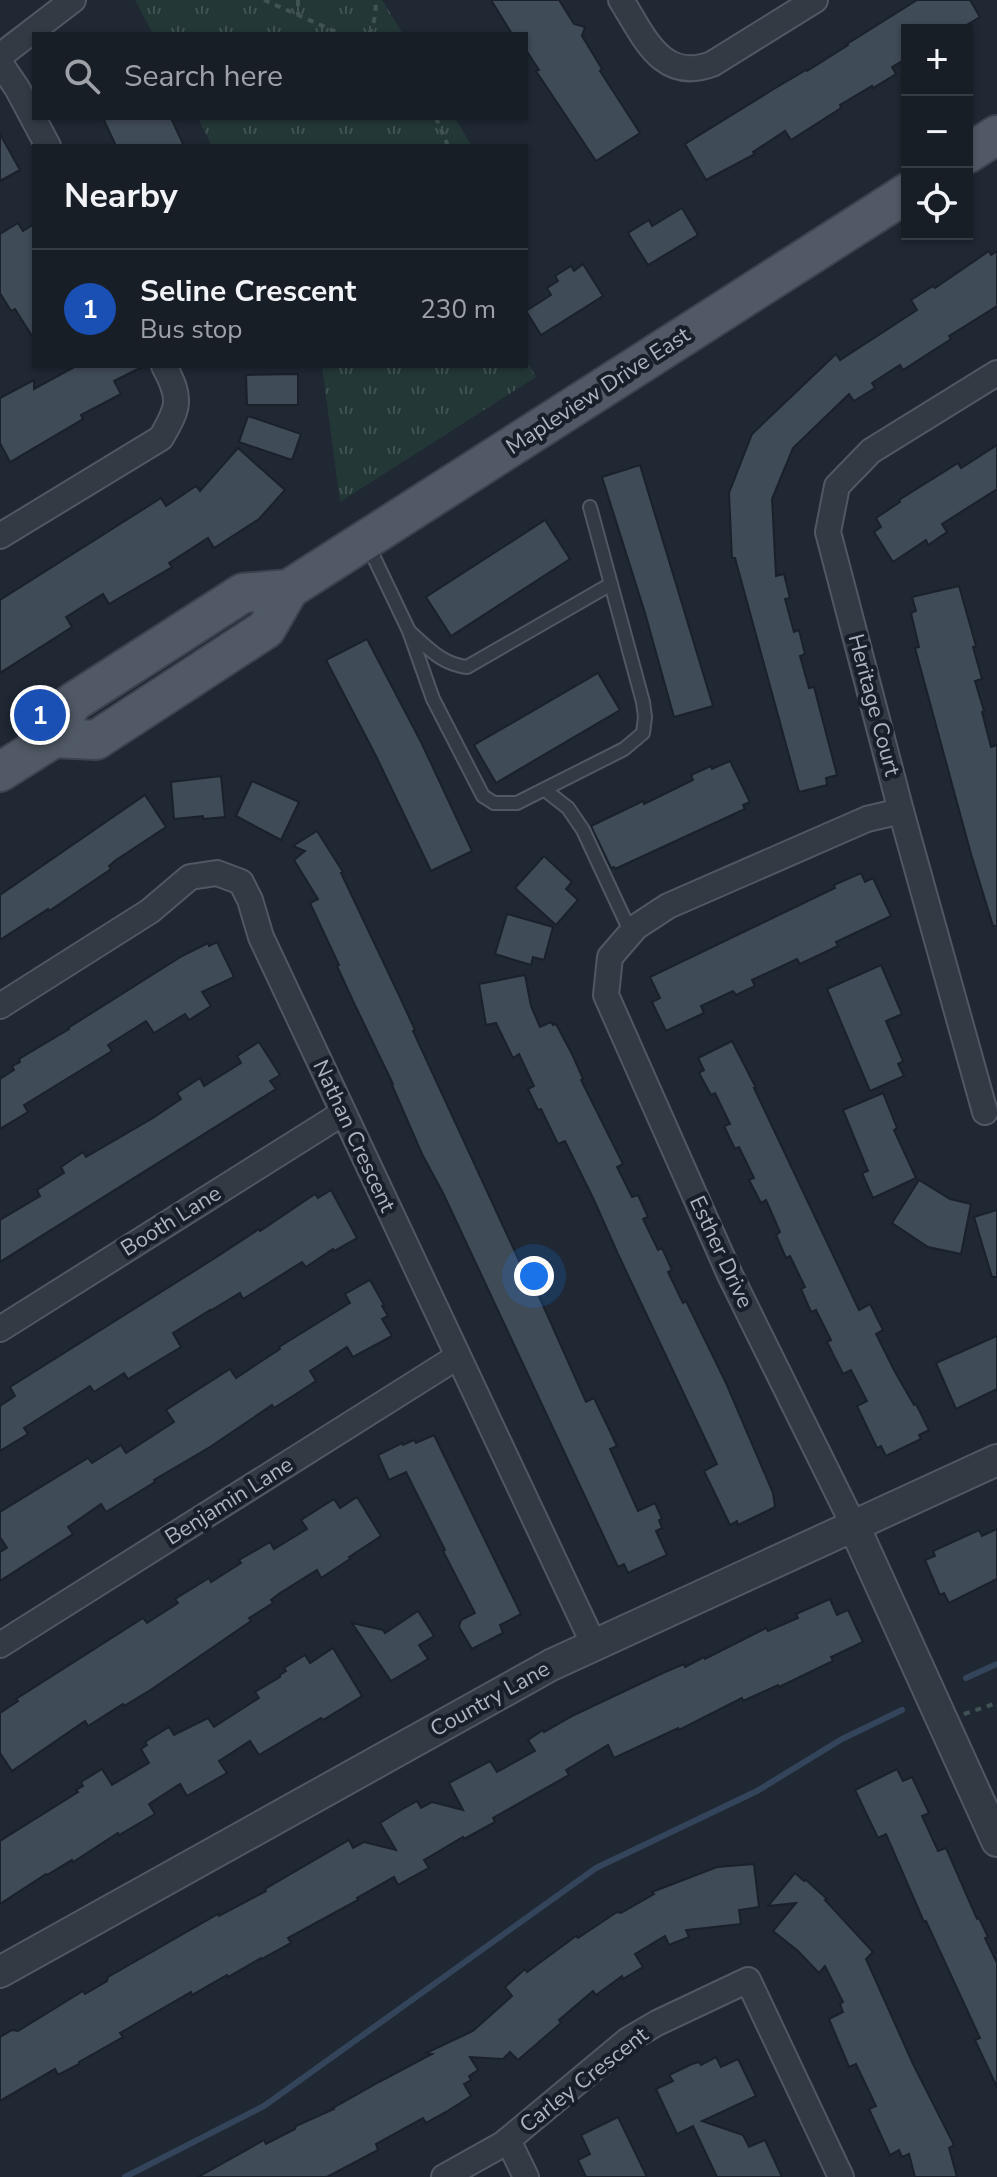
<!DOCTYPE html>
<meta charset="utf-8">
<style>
:root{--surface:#171e26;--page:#242b32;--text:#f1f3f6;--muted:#9ea2a7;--line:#363c43;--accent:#80adf2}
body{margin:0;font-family:"Nunito Sans",sans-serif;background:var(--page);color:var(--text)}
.controls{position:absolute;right:24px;top:24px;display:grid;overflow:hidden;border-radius:0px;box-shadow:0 2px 6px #0004}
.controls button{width:72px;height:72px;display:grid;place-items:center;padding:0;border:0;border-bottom:2px solid var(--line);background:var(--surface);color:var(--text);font:40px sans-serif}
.you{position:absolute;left:534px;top:1276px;width:28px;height:28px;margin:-20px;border:6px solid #fff;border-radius:50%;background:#1a73e8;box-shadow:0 0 0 12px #1a73e833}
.badge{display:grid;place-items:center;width:52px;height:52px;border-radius:50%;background:var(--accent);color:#fff;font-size:26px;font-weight:700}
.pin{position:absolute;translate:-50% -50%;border:4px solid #fff;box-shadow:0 2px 8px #0006}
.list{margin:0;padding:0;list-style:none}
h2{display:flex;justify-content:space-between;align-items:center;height:104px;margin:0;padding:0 32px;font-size:34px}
h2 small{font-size:26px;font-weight:400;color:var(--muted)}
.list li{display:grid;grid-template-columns:52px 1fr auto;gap:24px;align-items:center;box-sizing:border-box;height:120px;padding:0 32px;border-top:2px solid var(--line)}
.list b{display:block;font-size:30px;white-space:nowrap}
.list p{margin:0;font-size:26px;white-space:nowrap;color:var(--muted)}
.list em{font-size:26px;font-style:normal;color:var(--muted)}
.icon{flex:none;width:44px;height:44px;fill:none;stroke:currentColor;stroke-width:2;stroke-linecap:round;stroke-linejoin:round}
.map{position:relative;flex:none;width:997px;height:2177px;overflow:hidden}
.search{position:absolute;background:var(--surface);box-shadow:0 2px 6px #0004;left:32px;top:32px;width:496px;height:88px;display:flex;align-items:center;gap:20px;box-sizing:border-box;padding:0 28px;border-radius:0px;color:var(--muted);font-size:30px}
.panel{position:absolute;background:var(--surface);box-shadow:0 2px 6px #0004;left:32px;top:144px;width:496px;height:224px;border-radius:0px}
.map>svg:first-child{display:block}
</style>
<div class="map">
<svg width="997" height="2177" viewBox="0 0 997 2177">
<defs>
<pattern id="park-tufts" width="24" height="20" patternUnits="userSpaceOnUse" patternTransform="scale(2)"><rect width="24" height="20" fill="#243737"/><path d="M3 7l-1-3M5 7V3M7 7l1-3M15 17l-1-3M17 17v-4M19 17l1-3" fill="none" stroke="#415252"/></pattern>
</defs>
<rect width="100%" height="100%" fill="#1f2833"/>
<!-- park -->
<g fill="url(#park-tufts)">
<polygon points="135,0 382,0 403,34 153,34"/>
<polygon points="198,118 455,118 472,146 212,146"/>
<polygon points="526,360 536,377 340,502 322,366 526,366"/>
</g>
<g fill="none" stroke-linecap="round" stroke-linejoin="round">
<!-- stream -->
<g stroke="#33445b" stroke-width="6">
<polyline points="966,1678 997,1664"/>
<polyline points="125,2177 264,2106 596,1868 757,1791 842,1739 902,1710"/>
</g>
</g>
<!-- building -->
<g fill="#404b58" stroke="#1a212b" stroke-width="2">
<polygon points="491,0 559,0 574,24 585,27 582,36 602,69 600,71 640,133 596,161 536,71 539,70 526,50 526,34 512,34"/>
<polygon points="917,0 970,0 980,17 958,30 907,30 907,58 892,67 896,74 873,88 872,86 840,105 841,108 791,140 785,131 753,152 755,154 706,180 685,144 772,90 806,70 807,71 848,45 847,44"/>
<polygon points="103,118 171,118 184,146 116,146"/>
<polygon points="0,134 20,170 0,181"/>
<polygon points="682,208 698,235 648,265 628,233 649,220 652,226"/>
<polygon points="18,223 23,231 34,224 34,339 15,309 11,311 0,293 0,234"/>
<polygon points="989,251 991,255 997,251 997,306 949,336 951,339 903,370 900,365 872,383 875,388 854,401 849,394 793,448 772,499 776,576 784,574 790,598 785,599 794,632 799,630 805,654 800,656 809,688 814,687 837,775 826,778 827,785 799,792 735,558 732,558 729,493 752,434 836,354 840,360 917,310 911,300 933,286 935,288"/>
<polygon points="583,264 603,296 541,335 526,311 551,295 547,288 558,281 555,276 571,266 574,271"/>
<polygon points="76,366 144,366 114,381 121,394 81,415 83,419 10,462 0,443 0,398 34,380 34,389"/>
<polygon points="298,374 298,405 247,405 246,375"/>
<polygon points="248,416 301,434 292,460 239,442"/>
<polygon points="997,445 997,489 942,524 947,532 928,545 926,540 893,562 874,532 881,527 876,518 900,502 899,500 958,463 961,468"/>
<polygon points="238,448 285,490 259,519 214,548 208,538 169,563 172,567 109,604 103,594 66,617 72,627 0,673 0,600 161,498 166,506 196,486 200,491"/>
<polygon points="640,465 713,706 674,717 645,613 602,477"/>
<polygon points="545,520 570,559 451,636 426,597"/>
<polygon points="959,586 976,646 973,647 982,679 975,681 984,711 982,712 991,747 997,745 997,926 993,926 971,854 915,648 919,647 911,613 916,611 912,597"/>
<polygon points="367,639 421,742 472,851 431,871 376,756 326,660"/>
<polygon points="598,673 620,710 496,783 474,745"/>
<polygon points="730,761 750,802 743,805 745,809 615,869 614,867 611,868 591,826 643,801 644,804 693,780 691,775 711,766 712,769"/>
<polygon points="221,776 225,817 203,819 203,816 174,819 171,782"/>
<polygon points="252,781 299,802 281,840 236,816"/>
<polygon points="145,795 166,827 116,860 109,866 111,869 49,911 48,909 0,940 0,895"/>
<polygon points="317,831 343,872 341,873 397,991 415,1030 413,1031 522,1267 525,1265 586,1402 594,1398 605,1421 617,1446 610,1449 638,1511 655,1503 662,1519 659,1520 662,1528 656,1531 667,1555 628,1573 624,1564 618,1567 611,1552 443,1193 422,1154 392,1085 393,1084 353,1001 337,966 339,965 310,903 318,899 294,860 305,851 293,846"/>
<polygon points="544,856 572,882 566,889 578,900 556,925 515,888"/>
<polygon points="861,873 865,882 873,878 891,916 836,942 838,946 800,964 797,959 752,980 755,986 736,995 733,991 701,1006 704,1013 666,1031 652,1002 660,998 650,977 835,888 834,885"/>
<polygon points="507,914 553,927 544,960 533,957 531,965 495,954"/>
<polygon points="217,942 234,977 202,992 211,1006 189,1020 185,1014 154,1033 146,1021 108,1045 112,1051 24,1105 28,1112 0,1129 0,1079 14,1070 12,1066 20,1062 19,1059 69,1029 68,1028 182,956 208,943 209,946"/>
<polygon points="881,965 902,1014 886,1021 903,1061 898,1064 904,1076 870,1091 827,989"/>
<polygon points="525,975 531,1006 540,1027 551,1022 553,1025 556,1024 573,1056 583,1079 581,1080 623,1164 617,1167 632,1197 638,1195 648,1217 643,1219 658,1250 662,1248 672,1270 668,1272 683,1303 686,1301 726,1383 773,1493 775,1507 738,1525 737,1521 730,1525 704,1471 717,1464 618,1254 594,1200 565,1141 558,1144 541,1109 538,1110 528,1089 534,1086 519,1054 513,1058 496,1023 486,1025 479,984"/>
<polygon points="732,1041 756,1088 754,1088 859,1310 870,1304 883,1330 876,1334 895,1372 914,1405 916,1404 929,1430 919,1435 921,1439 886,1456 881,1446 877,1448 857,1406 867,1401 851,1370 843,1374 827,1342 831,1340 816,1310 811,1312 801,1289 805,1287 790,1256 786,1258 776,1235 780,1232 766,1200 761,1203 749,1180 754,1178 739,1147 735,1149 724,1126 730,1124 715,1093 711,1095 699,1073 704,1070 698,1058"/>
<polygon points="259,1042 280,1075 270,1081 276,1089 0,1262 0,1220 40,1196 37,1190 64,1173 61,1167 83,1152 86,1157 153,1118 181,1099 177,1093 200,1078 204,1086 241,1063 237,1056"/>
<polygon points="883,1093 897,1128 894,1130 916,1178 873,1198 862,1173 868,1171 843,1110"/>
<polygon points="919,1180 950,1199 971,1204 961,1254 928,1247 892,1223"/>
<polygon points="331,1190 357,1238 334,1251 333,1249 306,1267 302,1262 243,1299 240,1293 210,1311 210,1310 173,1333 181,1347 128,1379 124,1373 94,1392 90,1386 24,1428 28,1434 0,1451 0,1406 15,1396 10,1387 215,1258 259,1229 260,1231 315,1194 318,1198"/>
<polygon points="997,1210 997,1277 992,1277 974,1217"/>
<polygon points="370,1280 384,1305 382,1306 388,1316 382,1319 392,1336 353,1357 347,1347 310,1371 316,1381 296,1394 274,1408 272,1405 210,1447 154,1480 155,1482 106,1512 101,1504 68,1527 73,1534 0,1581 0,1552 7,1548 0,1537 0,1512 88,1458 92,1463 121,1445 126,1453 174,1422 166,1410 230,1369 236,1378 280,1349 279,1347 350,1303 345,1294"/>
<polygon points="997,1336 997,1389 956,1409 936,1363"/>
<polygon points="434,1435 521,1614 500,1625 503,1633 472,1649 459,1627 461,1620 475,1613 443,1551 445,1550 406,1472 389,1480 378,1455 402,1443 403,1445 414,1440 416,1443"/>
<polygon points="357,1497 381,1536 349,1557 350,1559 321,1578 317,1570 280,1593 271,1600 273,1603 249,1618 251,1621 152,1689 124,1706 123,1704 88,1726 85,1721 12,1771 0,1753 0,1713 18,1701 16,1699 143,1618 147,1623 178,1603 175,1599 209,1578 211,1582 241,1563 239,1560 270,1542 274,1549 307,1529 301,1520 334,1499 340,1508"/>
<polygon points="997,1529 997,1579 949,1603 944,1593 940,1595 925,1560 935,1556 933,1551 979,1530 982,1536"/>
<polygon points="830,1599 837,1615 848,1610 863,1642 831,1657 833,1661 779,1687 778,1685 743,1701 742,1698 679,1730 678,1728 614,1758 608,1745 566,1770 569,1775 493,1818 495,1822 464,1839 463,1837 424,1860 429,1868 398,1885 394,1877 357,1898 358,1900 288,1938 291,1943 262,1959 261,1958 228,1977 227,1975 192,1995 191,1992 120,2033 123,2037 79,2062 79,2064 58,2075 55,2069 0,2101 0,2037 12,2030 18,2031 83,1991 85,1994 107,1981 108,1977 122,1969 218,1914 219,1916 266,1891 265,1889 349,1840 353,1848 364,1842 396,1850 380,1823 401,1810 417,1801 421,1808 432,1802 463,1810 449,1783 490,1761 497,1772 535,1751 528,1740 543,1730 544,1732 574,1715 665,1672 684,1664 685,1667 704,1657 705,1659 766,1628 768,1631 798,1618 796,1614"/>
<polygon points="418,1611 434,1636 419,1645 428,1659 391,1681 352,1623 383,1630 385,1633"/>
<polygon points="333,1648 362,1696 323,1720 321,1718 259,1755 250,1741 219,1761 227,1773 187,1796 180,1784 149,1804 155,1814 119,1835 118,1833 73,1862 72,1860 47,1875 46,1874 0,1904 0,1841 78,1792 76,1790 83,1786 81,1782 102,1769 112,1785 149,1763 141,1749 147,1745 145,1742 169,1727 174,1735 208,1718 214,1727 259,1698 255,1692 280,1677 280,1675 286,1671 284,1668 305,1655 310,1663"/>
<polygon points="897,1769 903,1781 912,1777 929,1813 922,1816 938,1851 946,1848 977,1919 979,1918 988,1937 985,1938 997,1963 997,2087 975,2040 980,2038 926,1921 924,1922 886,1834 878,1838 855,1790"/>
<polygon points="754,1864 759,1907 739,1910 741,1924 686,1930 689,1937 669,1945 665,1936 635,1954 643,1967 623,1979 622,1976 596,1995 593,1991 559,2020 561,2023 518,2060 510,2052 503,2059 470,2057 478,2070 469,2076 471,2080 464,2084 471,2096 446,2112 426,2123 423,2118 376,2144 378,2150 327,2177 198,2177 264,2140 266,2144 295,2129 296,2126 334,2109 333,2108 379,2082 432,2054 426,2053 473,2031 512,1996 505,1987 525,1969 527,1972 576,1936 578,1938 617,1912 621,1913 654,1894 652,1892 717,1867"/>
<polygon points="795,1873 804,1881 806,1880 827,1899 825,1900 873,1952 866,1959 913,2064 954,2145 949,2148 957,2177 915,2177 909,2154 902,2157 899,2150 890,2155 869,2109 876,2106 856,2064 849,2067 829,2019 843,2012 840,2004 843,2002 825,1966 819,1973 798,1951 773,1931 796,1903 768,1906"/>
<polygon points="716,2057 721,2067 738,2059 756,2096 702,2121 743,2135 749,2147 765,2140 782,2177 717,2177 693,2126 677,2134 656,2089 673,2081 669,2075 692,2064 699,2062 701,2065"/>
<polygon points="618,2117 647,2177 586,2177 578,2160 590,2154 581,2135"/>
</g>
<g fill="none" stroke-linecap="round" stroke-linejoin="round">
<!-- service casing -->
<g stroke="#505863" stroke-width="16">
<g id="service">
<polyline points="367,543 409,631 433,699 483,796 494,803 517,803 624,749 643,733 645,717 643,702 590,507"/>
<path d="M411,633C429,649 442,664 467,667L611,584"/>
<polyline points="545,790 568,808 583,830 631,933"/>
</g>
</g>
<!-- minor casing -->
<g stroke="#505863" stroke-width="28">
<g id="minor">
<path d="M621,0C644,36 661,83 712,64L815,0"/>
<polyline points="0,56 73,0"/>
<polyline points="0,63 17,88 48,146"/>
<path d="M0,536L161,438C179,407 182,399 164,366"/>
<polyline points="0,1006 150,911 190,877 217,873 241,882 250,900 261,937 594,1645"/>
<polyline points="985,1112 901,811 828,532 837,486 871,451 997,373"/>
<polyline points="0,1329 343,1113"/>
<polyline points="854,1526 730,1275 606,995 610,957 636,927 668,906 867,819 901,811"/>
<polyline points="0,1645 457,1357"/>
<polyline points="508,2140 526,2177"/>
<polyline points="444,2177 503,2144 628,2040 657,2023 748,1980 841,2177"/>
</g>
</g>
<!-- tertiary casing -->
<g stroke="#505863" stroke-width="34">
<g id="tertiary">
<polyline points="854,1526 997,1841"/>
<polyline points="0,1972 551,1665 997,1460"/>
</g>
</g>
<!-- primary casing -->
<g stroke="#3c434e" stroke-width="42">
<g id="primary">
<polyline points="967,154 997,135"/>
<polyline points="54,738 96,740 266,629 289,589"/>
<polyline points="0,772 54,738 72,703 243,593 289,589 907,193"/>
</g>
</g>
<!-- path -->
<g stroke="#405254" stroke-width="4" stroke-dasharray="6 6" stroke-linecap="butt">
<polyline points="264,0 341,34"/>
<polyline points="298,0 298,15"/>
<path d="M369,34C374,25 377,10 375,0"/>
<polyline points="436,118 448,146"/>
<polyline points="964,1714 997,1703"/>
</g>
<!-- service -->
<use href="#service" stroke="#323a44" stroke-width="12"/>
<!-- minor -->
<use href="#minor" stroke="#323a44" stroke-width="24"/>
<!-- tertiary -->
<use href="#tertiary" stroke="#323a44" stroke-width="30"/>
<!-- primary -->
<use href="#primary" stroke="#505965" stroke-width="38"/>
</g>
<g text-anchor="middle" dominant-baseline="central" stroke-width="8" stroke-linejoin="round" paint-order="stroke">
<!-- street labels -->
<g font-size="22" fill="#acb5c2" stroke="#181f29">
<text transform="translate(598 391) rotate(-33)">Mapleview Drive East</text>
<text transform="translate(874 705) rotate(75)">Heritage Court</text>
<text transform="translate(354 1136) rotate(65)">Nathan Crescent</text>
<text transform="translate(171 1221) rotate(-32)">Booth Lane</text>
<text transform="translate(721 1252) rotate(65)">Esther Drive</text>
<text transform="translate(229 1501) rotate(-32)">Benjamin Lane</text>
<text transform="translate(490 1699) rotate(-29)">Country Lane</text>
<text transform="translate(584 2080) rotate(-38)">Carley Crescent</text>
</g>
</g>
</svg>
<div class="controls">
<button>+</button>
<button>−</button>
<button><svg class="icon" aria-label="locate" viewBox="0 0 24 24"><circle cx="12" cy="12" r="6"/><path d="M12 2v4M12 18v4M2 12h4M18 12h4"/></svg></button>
</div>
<div class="you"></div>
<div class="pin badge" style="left:40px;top:715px;background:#1a4fb4">1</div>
<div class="search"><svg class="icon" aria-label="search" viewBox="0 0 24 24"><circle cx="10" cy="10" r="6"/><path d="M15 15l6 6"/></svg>Search here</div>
<section class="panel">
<h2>Nearby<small></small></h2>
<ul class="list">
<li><span class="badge" style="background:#1a4fb4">1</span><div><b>Seline Crescent</b><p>Bus stop</p></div><em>230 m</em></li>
</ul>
</section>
</div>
